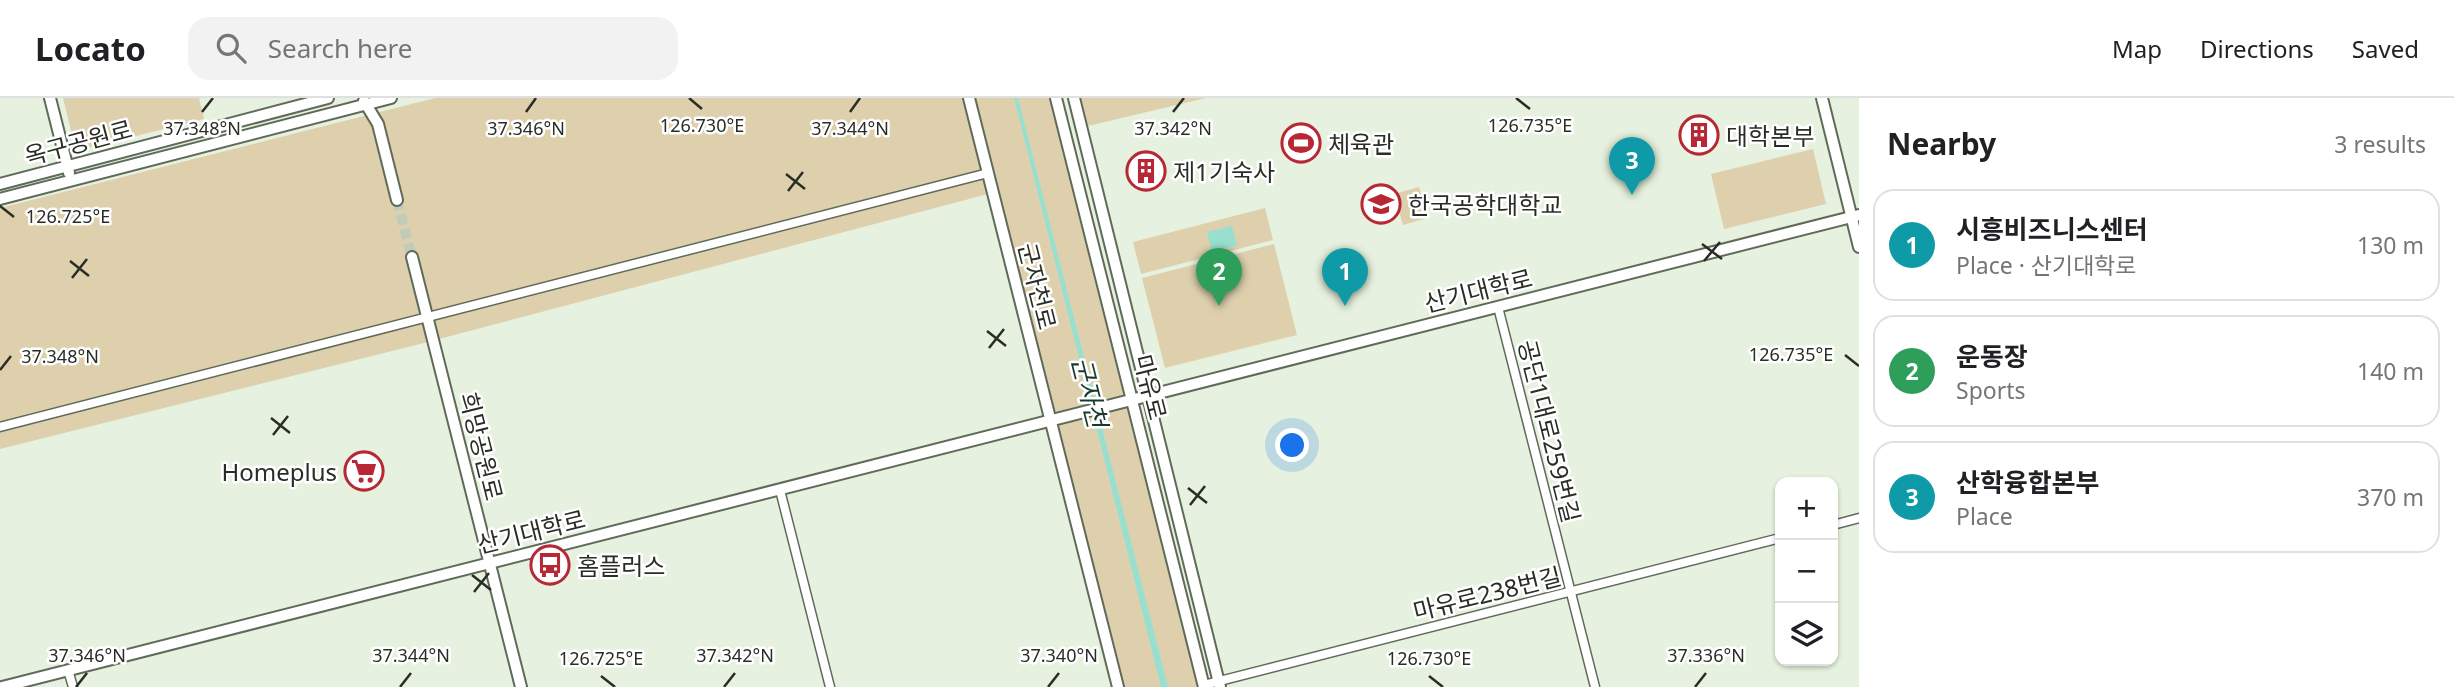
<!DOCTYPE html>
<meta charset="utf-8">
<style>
:root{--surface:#fff;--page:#f2f2f2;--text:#202124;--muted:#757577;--line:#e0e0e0;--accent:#111827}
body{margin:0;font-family:"Noto Sans","Noto Sans KR",sans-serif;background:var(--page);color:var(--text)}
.controls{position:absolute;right:21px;bottom:21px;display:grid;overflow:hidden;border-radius:14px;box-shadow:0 2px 5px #0004}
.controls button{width:63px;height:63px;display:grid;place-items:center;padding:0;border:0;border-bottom:2px solid var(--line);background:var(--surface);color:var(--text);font:35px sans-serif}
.you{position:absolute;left:1293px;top:348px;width:24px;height:24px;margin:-18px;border:5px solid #fff;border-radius:50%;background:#1a73e8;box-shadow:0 0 0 10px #1a73e833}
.badge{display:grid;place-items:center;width:46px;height:46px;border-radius:50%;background:var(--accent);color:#fff;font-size:23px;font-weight:700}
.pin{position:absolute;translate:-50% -58px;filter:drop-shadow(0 2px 4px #0008)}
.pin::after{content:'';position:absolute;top:37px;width:24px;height:21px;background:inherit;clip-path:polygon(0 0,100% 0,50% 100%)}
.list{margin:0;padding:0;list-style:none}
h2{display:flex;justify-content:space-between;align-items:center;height:91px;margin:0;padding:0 28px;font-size:30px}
h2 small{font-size:23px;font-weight:400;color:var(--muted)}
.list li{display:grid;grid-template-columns:46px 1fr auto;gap:21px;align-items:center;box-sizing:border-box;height:112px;margin:0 14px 14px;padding:0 14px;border:2px solid var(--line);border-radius:21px}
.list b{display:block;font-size:26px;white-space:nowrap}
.list p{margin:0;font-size:23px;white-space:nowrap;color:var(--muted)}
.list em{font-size:23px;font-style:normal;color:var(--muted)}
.icon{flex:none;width:38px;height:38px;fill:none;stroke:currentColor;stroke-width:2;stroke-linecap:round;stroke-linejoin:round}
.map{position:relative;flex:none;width:1859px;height:589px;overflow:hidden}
header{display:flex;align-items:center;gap:42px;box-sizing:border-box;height:98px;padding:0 35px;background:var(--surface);border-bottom:2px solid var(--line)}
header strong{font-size:33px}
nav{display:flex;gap:38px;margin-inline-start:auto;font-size:24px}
.search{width:490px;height:63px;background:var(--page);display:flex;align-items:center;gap:18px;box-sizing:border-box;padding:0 24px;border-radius:21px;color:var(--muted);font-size:26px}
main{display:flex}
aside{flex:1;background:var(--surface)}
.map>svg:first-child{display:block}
</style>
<header>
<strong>Locato</strong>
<div class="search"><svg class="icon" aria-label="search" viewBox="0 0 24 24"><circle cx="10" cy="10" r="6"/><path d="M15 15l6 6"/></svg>Search here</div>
<nav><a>Map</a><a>Directions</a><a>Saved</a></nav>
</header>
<main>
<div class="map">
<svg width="1859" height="589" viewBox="0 0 1859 589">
<rect width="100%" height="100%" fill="#e6f2df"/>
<!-- green -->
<g fill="#ded0ad">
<polygon points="63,0 199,0 204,21 76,53"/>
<polygon points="435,0 962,0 988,96 424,245 0,351 0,110"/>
<polygon points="969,0 1055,0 1204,589 1118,589"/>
<polygon points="1081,0 1206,0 1088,28"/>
<polygon points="1813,51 1826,106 1724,131 1711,76"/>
<polygon points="1419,89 1428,120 1403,127 1394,96"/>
<polygon points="1265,110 1273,142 1141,176 1133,144"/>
<polygon points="1274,146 1297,237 1165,270 1142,180"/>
</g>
<!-- water -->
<g fill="#99dfd0">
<polygon points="1014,0 1018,0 1168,589 1161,589"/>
<polygon points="1232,128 1237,147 1212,154 1207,134"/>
</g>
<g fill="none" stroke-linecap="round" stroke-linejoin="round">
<!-- secondary-tunnel -->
<polyline stroke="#c0cbba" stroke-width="10" stroke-dasharray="10 5" stroke-linecap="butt" points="397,102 412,159"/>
<!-- street casing -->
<g stroke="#606a5a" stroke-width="11">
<g id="street">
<polyline points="1498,209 1595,589"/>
<polyline points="0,329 988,75"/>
<polyline points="780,392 830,589"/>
<polyline points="1833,427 1859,420"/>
<polyline points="68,572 73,589"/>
<polyline points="1204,587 1780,440"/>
</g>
</g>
<!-- secondary casing -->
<g stroke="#606a5a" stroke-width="14">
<g id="secondary">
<polyline points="50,0 69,75"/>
<polyline points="969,0 1118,589"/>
<polyline points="1056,0 1204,589"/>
<polyline points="1074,0 1220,589"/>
<polyline points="1822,0 1859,149"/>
<polyline points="364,3 378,26 397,102"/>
<polyline points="0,86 328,0"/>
<polyline points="0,101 391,0"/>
<polyline points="412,159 521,589"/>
<polyline points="2,589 1859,117"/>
</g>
</g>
<!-- street -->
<use href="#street" stroke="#fff" stroke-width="8"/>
<!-- secondary -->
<use href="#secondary" stroke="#fff" stroke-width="10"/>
</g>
<!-- ticks -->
<path fill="none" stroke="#292d26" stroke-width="2.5" d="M689,0L702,11M1516,0L1530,11M202,14L213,0M526,14L536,0M850,14L860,0M1173,14L1184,0M786,76L805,91M788,93L803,74M0,108L14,119M1702,146L1722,161M70,163L89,178M1704,163L1720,144M72,180L87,161M987,233L1006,248M989,250L1004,231M1845,257L1859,268M0,272L11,258M271,320L290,335M273,337L288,318M1188,390L1207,405M1190,407L1205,388M472,477L491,492M474,494L489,475M601,578L615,589M1429,578L1443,589M76,589L87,575M400,589L411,575M724,589L735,575M1048,589L1059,575M1695,589L1706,575"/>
<!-- icons -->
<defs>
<g id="building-ring" transform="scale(2.0125)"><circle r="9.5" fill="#fff" stroke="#b82734" stroke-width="1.5"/><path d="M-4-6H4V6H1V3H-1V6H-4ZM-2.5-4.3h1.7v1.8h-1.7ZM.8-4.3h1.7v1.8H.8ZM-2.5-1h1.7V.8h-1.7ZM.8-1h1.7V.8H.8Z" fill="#b82734"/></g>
<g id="stadium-ring" transform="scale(2.0125)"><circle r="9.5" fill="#fff" stroke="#b82734" stroke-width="1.5"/><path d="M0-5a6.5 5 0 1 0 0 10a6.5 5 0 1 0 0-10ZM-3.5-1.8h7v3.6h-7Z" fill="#b82734"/></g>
<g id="university-ring" transform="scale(2.0125)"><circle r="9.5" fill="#fff" stroke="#b82734" stroke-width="1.5"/><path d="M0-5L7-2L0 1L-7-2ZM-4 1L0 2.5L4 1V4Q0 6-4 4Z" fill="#b82734"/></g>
<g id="supermarket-ring" transform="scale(2.0125)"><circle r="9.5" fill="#fff" stroke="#b82734" stroke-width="1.5"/><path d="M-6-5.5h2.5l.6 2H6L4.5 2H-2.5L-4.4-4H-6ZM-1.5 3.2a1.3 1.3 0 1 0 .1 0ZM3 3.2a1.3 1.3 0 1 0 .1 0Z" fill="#b82734"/></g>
<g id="bus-ring" transform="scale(2.0125)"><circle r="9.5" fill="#fff" stroke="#b82734" stroke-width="1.5"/><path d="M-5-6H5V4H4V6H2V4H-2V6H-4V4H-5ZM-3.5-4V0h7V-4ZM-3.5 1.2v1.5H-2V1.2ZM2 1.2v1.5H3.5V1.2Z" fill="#b82734"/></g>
</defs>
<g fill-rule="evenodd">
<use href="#building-ring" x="1699" y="37"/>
<use href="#stadium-ring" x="1301" y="45"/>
<use href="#building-ring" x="1146" y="73"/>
<use href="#university-ring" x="1381" y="106"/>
<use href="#supermarket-ring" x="364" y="373"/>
<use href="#bus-ring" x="550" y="467"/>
</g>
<g text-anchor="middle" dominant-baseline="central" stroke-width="5" stroke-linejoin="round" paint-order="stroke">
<!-- poi labels -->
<g font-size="24" fill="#292d26" stroke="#fff" text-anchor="start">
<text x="1726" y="37">대학본부</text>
<text x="1328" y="45">체육관</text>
<text x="1173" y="73">제1기숙사</text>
<text x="1408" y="106">한국공학대학교</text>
<text x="337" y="373" text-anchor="end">Homeplus</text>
<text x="577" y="467">홈플러스</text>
</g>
<!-- street labels -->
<g font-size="24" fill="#292d26" stroke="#fff">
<text transform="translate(78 44) rotate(-15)">옥구공원로</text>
<text transform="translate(1038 188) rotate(76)">군자천로</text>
<text transform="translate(1478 192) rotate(-14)">산기대학로</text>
<text transform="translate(1151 289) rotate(76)">마유로</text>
<text transform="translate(1550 333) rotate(76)">공단1대로259번길</text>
<text transform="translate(482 348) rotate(76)">희망공원로</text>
<text transform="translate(531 433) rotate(-14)">산기대학로</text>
<text transform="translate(1487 495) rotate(-14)">마유로238번길</text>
</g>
<!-- water labels -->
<g font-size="26" font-style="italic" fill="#173932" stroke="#fff">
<text transform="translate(1090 294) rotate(76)">군자천</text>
</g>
</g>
<g font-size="18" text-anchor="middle" fill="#292d26" stroke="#fff" stroke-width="5" stroke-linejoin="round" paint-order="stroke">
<text x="702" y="34">126.730°E</text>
<text x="1530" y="34">126.735°E</text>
<text x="202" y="37">37.348°N</text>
<text x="526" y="37">37.346°N</text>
<text x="850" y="37">37.344°N</text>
<text x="1173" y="37">37.342°N</text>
<text x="68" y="125">126.725°E</text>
<text x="1791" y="263">126.735°E</text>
<text x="60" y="265">37.348°N</text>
<text x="87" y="564">37.346°N</text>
<text x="411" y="564">37.344°N</text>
<text x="735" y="564">37.342°N</text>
<text x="1059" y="564">37.340°N</text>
<text x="1706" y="564">37.336°N</text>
<text x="601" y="567">126.725°E</text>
<text x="1429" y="567">126.730°E</text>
</g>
</svg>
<div class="controls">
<button>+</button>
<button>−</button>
<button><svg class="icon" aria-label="layers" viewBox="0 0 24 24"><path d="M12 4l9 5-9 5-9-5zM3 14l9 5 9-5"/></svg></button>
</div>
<div class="you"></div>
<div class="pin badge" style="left:1345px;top:208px;background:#0f9aa8">1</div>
<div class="pin badge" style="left:1219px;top:208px;background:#2e9e5b">2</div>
<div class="pin badge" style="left:1632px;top:97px;background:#0f9aa8">3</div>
</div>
<aside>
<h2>Nearby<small>3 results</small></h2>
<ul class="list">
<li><span class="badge" style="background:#0f9aa8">1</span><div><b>시흥비즈니스센터</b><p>Place · 산기대학로</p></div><em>130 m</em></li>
<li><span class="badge" style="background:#2e9e5b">2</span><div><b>운동장</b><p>Sports</p></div><em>140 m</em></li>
<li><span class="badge" style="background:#0f9aa8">3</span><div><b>산학융합본부</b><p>Place</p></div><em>370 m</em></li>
</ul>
</aside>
</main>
